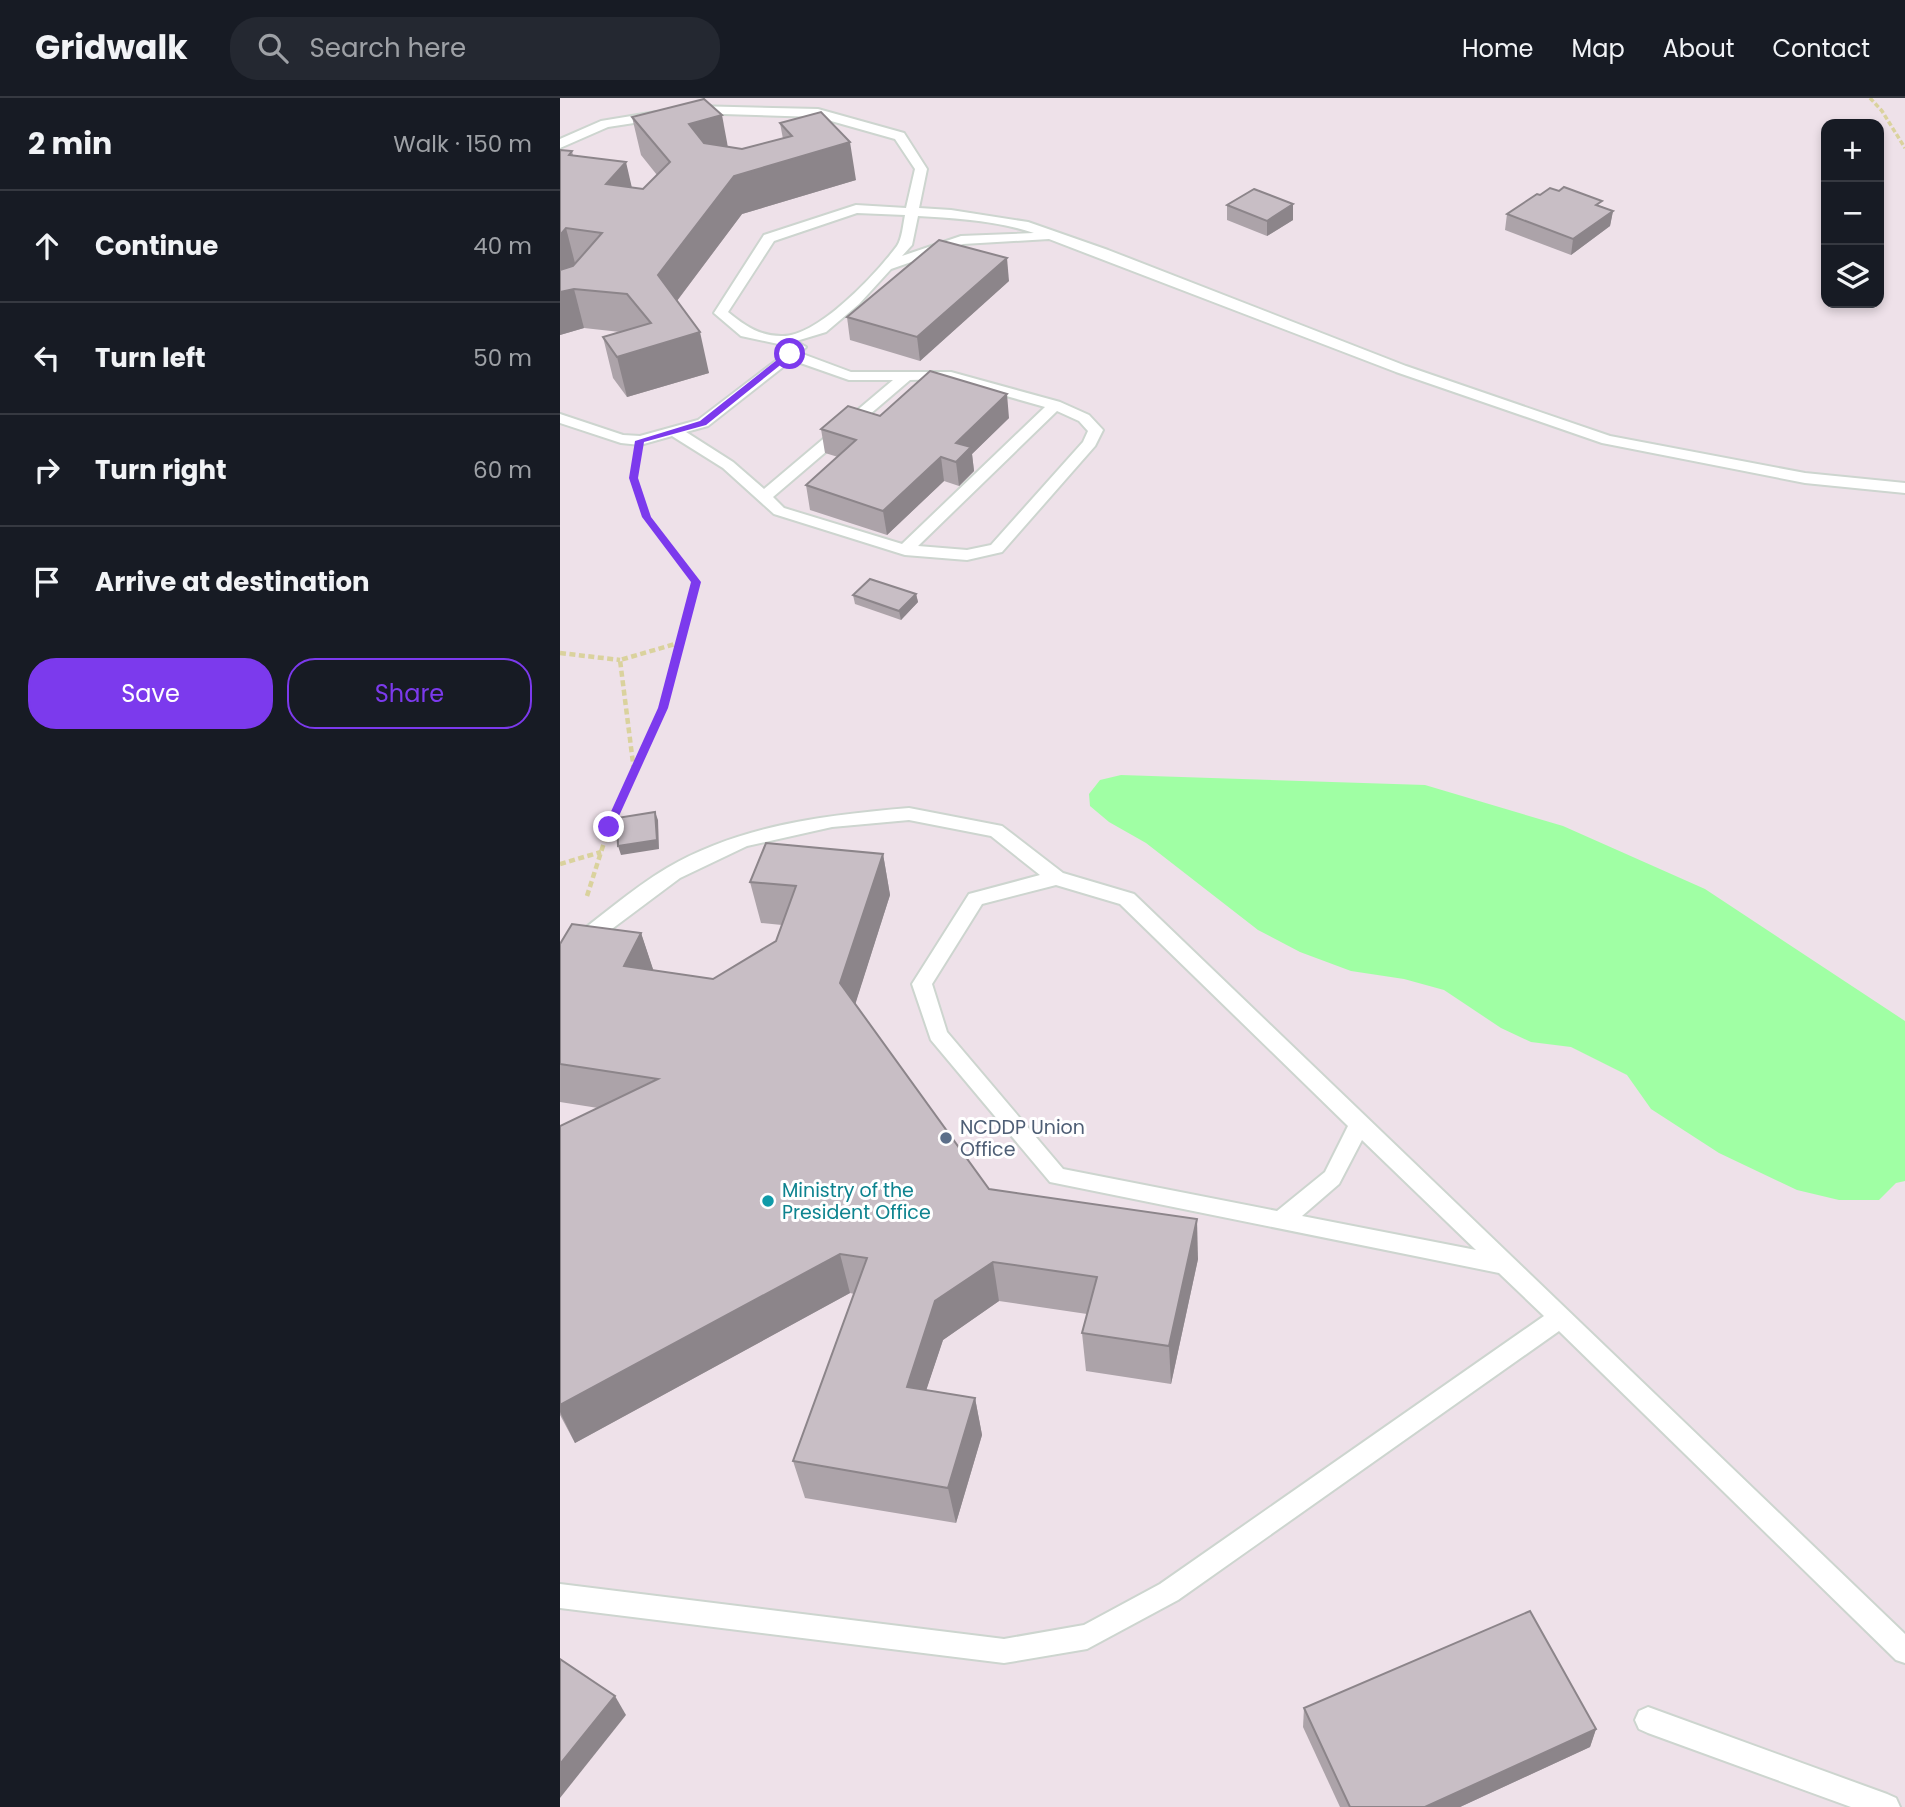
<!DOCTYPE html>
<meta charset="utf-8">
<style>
:root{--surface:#171b24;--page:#242831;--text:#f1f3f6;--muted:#9ea1a6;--line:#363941;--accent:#7c3aed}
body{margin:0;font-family:Poppins,sans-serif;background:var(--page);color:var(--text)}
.controls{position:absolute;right:21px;top:21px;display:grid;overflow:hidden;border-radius:14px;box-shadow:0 4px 10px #0003}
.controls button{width:63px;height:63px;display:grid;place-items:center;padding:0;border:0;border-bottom:2px solid var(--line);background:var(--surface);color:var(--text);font:35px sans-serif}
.stop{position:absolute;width:21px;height:21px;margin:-16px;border:5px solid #7c3aed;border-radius:50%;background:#fff}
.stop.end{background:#7c3aed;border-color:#fff;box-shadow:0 2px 7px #0008}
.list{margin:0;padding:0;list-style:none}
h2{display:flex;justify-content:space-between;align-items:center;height:91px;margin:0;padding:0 28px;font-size:30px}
h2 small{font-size:23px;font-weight:400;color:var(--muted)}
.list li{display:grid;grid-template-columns:46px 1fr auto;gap:21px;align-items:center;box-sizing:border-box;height:112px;padding:0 28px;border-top:2px solid var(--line)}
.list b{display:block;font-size:26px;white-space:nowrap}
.list em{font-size:23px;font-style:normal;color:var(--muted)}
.actions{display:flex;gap:14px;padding:21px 28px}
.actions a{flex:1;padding:16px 0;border:2px solid var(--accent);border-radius:28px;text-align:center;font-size:24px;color:var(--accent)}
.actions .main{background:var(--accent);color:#fff}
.icon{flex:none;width:38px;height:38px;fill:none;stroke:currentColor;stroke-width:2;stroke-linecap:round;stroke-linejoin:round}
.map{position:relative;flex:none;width:1345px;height:1709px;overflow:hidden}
header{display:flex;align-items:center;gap:42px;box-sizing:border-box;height:98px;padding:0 35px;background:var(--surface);border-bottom:2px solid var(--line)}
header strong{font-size:33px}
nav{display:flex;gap:38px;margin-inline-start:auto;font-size:24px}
.search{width:490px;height:63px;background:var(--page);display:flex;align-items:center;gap:18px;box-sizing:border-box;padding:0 24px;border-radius:28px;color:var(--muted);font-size:26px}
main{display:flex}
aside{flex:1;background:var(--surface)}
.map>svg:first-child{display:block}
</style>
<header>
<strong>Gridwalk</strong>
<div class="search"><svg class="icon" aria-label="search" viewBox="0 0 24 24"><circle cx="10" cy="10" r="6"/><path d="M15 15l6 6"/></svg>Search here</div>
<nav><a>Home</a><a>Map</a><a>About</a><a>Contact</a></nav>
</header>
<main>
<aside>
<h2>2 min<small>Walk · 150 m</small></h2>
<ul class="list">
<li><svg class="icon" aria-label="ahead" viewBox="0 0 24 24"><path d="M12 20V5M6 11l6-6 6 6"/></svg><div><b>Continue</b></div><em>40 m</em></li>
<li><svg class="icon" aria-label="left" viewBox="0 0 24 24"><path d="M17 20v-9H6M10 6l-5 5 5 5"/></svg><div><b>Turn left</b></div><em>50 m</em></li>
<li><svg class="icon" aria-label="right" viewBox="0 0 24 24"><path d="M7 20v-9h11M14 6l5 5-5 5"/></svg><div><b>Turn right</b></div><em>60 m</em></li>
<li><svg class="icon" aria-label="arrive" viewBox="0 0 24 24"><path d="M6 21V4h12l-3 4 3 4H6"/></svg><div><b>Arrive at destination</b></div></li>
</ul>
<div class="actions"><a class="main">Save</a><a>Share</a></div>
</aside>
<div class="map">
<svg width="1345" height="1709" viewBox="0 0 1345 1709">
<rect width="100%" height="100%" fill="#eee1e9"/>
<!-- water -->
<polygon fill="#a0ffa4" points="561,677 865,687 1003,728 1145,791 1345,923 1345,1083 1336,1085 1319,1102 1279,1102 1237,1092 1159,1055 1091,1011 1067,977 1011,949 971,944 941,930 884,892 844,881 791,873 740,854 698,832 586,745 549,724 530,708 529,696 540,682"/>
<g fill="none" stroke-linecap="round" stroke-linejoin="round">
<!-- service casing -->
<g stroke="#cdd5cf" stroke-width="4">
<g id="service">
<path d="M133,8L258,11L344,35L367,71L359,110L391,112L468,124L548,152L846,268L1050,338L1245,375L1345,385V395L1245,385L1042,345L836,274L489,141L403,146L331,171L299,206L266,234L223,247L181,238L154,215L204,137L296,107L346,110L355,71L335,41L257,19L129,15L127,12ZM297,115L345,117C343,127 342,141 337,148C316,176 257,240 221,238C199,238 184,227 168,214L214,143ZM358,118C396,120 438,123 474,135L401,138L342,158L352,147Z"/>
<polygon points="96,14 100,15 100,21 48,29 0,50 0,41 41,23"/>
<path d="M239,245L246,249L240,255L291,274H391L500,304L529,317L543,332L535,348L442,454L407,462L345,457L214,416L163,370L112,338L80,347L61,345L0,325V316L63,337L80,338L138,322ZM232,262L289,282H333L204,391L173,364L126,334L148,328ZM386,281L485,309L342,446L224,410L213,399L350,282ZM497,313L519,323L528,333L523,344L431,447L407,452L358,448Z"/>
<path d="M349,710L442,728L503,775L574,796L1345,1536V1565L1336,1562L999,1233L618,1502L527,1551L444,1565L0,1510V1486L444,1541L524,1527L600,1486L984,1218L939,1175L490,1084L371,942L352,886L409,796L480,777L431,738L349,722L272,729L187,748L120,780L17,857L7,870L0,872V851L3,847C37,822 70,792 107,770C180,727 266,717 349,710ZM496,787L560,806L788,1028L765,1074L717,1113L503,1071L387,934L372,886L422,806ZM802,1042L916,1152L742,1118L779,1086Z"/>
<polygon points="1088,1609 1327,1696 1336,1700 1340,1709 1291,1709 1088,1635 1079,1631 1075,1622 1079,1613"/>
</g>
</g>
<!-- path-far1 -->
<g stroke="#dad29d" stroke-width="3.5" stroke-dasharray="5 2.5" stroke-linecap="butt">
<polyline points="1310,0 1322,13 1345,50"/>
<polyline points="75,369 78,399 93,427"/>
</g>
<!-- path -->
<g stroke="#dad29d" stroke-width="4.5" stroke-dasharray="6 3.5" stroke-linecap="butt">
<polyline points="0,555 60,562"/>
<polyline points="74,673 60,562 122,544"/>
<polyline points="0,766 41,754"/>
<polyline points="27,798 49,729 103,610 136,483 92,426"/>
</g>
<!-- service -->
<use href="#service" fill="#fff" fill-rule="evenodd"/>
</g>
<!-- wall -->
<g fill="#aca3a9">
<polygon points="72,19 168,49 182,51 223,41 220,25 296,82 182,116 117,203 149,275 67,299 53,280 43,239 60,234 24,230 0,237 0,52 12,53 13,57 72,90 83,91 97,77 81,57"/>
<polygon points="980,97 1041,108 1053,113 1050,128 1011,157 945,132 947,116"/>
<polygon points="667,107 733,122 707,138 667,122"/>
<polygon points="449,183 360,263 290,242 287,219"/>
<polygon points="320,318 449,320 412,356 414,373 399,388 384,383 327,437 250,412 246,387 278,359 265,355 261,331"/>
<polygon points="356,496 358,504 341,522 295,506 293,497"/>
<polygon points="323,756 330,797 295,906 429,1091 638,1161 611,1286 526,1273 522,1235 527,1216 439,1203 383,1242 366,1292 415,1300 422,1337 396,1425 245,1400 233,1363 294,1196 290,1195 15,1345 0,1317 0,1028 38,1010 0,1004 0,846 81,835 93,872 153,881 216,843 222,827 201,825 190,784"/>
<polygon points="744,1610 1036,1631 1030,1649 900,1709 780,1709 743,1629"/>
</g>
<!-- shaded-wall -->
<g fill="#8c858a">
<polygon points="162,17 169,55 137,64 129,26"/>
<polygon points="290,44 296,82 182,116 107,216 98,177 174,78"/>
<polygon points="66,64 75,103 46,86"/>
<polygon points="733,106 733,122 707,138 707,123"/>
<polygon points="1053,113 1050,128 1011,157 1013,141"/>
<polygon points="6,130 16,169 0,188 0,137"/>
<polygon points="447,160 449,183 360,263 357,239"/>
<polygon points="14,191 24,230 0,237 0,194"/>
<polygon points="140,234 149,275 67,299 57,259"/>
<polygon points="447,296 449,320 412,356 414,373 399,388 396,364 396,345"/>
<polygon points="381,359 384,383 327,437 323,413"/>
<polygon points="356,496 358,504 341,522 339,513"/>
<polygon points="95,714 98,722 99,751 61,757 58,748"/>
<polygon points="323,756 330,797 289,926 280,885"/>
<polygon points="81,835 95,877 64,868"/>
<polygon points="637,1121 638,1161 611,1286 609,1248"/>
<polygon points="280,1156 290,1195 15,1345 0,1314 0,1307"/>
<polygon points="433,1164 439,1203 383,1242 355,1326 347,1289 375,1203"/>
<polygon points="415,1300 422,1337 396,1425 388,1390"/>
<polygon points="55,1598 66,1617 0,1700 0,1666"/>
<polygon points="1036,1631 1030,1649 900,1709 865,1709"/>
</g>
<!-- building -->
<g fill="#c8bec5" stroke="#8c858a" stroke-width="2">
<polygon points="144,1 162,17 129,26 144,45 182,51 232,38 220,25 261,14 290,44 174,78 98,177 140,234 57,259 43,239 91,225 67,196 14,191 0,194 0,172 13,168 42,135 6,130 0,137 0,52 12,53 9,57 66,64 46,86 83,91 110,64 72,19"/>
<polygon points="1004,89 1042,103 1036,107 1053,113 1013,141 947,116 977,96 980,97 990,90 999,93"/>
<polygon points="694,91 733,106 707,123 667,107"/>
<polygon points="379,142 447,160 357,239 287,219"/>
<polygon points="370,273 447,296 396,345 411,349 396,364 381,359 323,413 246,387 296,342 261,331 288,308 320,318"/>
<polygon points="310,481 356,496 339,513 293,497"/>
<polygon points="95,714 97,742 58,748 57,720"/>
<polygon points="206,745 323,756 280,885 429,1091 637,1121 609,1248 522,1235 537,1179 433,1164 375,1203 347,1289 415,1300 388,1390 233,1363 307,1160 280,1156 0,1307 0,1028 98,981 0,966 0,846 12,826 81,835 64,868 153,881 216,843 236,788 190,784"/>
<polygon points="970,1513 1036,1631 865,1709 790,1709 744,1610"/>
<polygon points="0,1561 55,1598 0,1666"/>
</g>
<!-- route -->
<polygon fill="#7c3aed" points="227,254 234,256 146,327 84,344 78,380 91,419 141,484 108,610 54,729 53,731 45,731 44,729 98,610 131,484 82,419 69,380 75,343 140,323"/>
<!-- markers -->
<circle fill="#5c6f8a" stroke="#fff" stroke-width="2.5" cx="386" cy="1040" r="7"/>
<circle fill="#0f9aa8" stroke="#fff" stroke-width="2.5" cx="208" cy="1103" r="7"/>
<g text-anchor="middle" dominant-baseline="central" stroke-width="6" stroke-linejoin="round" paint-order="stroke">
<!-- service labels -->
<g font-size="19" fill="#4e5e75" stroke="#fff" text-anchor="start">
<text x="400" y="1029">NCDDP Union<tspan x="400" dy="22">Office</tspan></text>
</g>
<!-- culture labels -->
<g font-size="19" fill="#0d838f" stroke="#fff" text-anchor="start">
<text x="222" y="1092">Ministry of the<tspan x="222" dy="22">President Office</tspan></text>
</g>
</g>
</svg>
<div class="controls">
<button>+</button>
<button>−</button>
<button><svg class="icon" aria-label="layers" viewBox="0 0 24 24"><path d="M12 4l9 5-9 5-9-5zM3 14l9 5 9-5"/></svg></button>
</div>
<div class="stop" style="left:230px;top:256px"></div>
<div class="stop end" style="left:49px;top:729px"></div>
</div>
</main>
